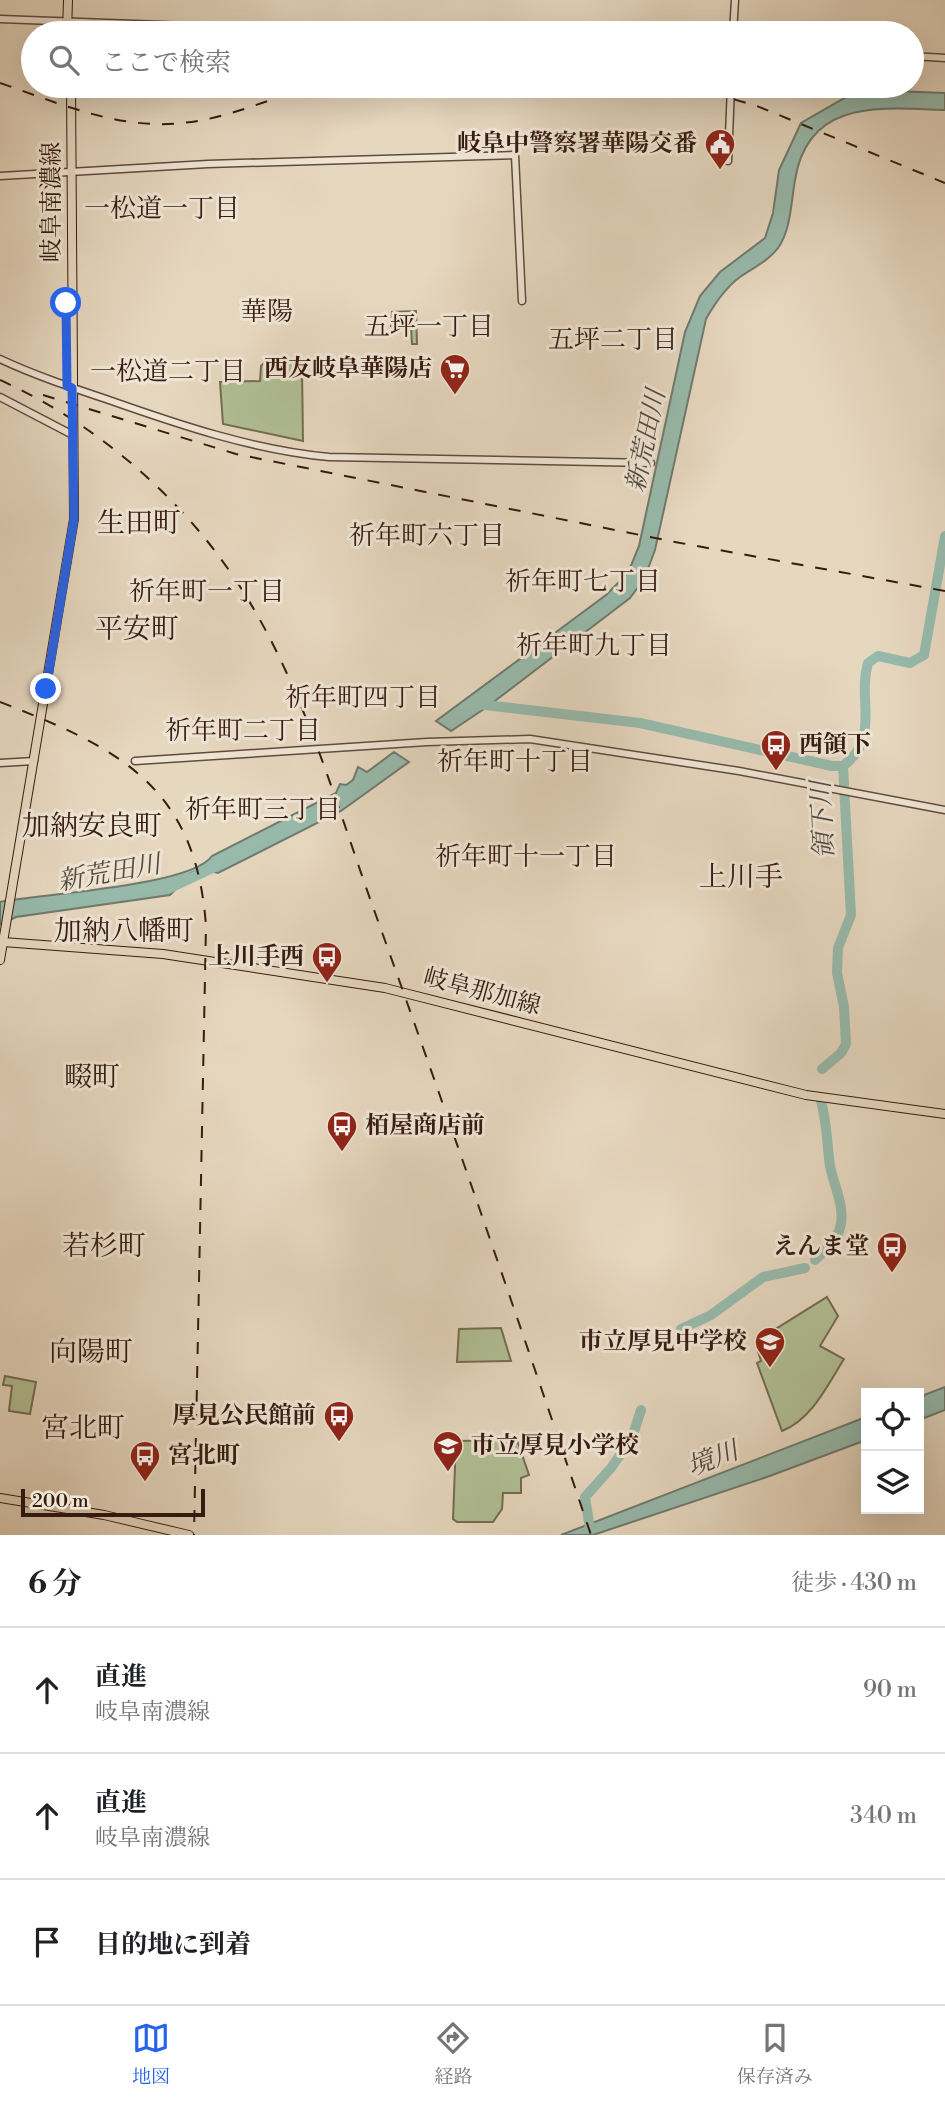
<!DOCTYPE html>
<html lang="ja">
<meta charset="utf-8">
<style>
:root{--surface:#fff;--page:#f6f6f6;--text:#202124;--muted:#757577;--line:#e0e0e0;--accent:#2563eb}
body{margin:0;font-family:"Libre Bodoni","Noto Serif JP",serif;background:var(--page);color:var(--text)}
.controls{position:absolute;right:21px;bottom:21px;display:grid;overflow:hidden;border-radius:0px;box-shadow:0 7px 28px #0002}
.controls button{width:63px;height:63px;display:grid;place-items:center;padding:0;border:0;border-bottom:2px solid var(--line);background:var(--surface);color:var(--text);font:35px sans-serif}
.scale{position:absolute;left:21px;bottom:18px;width:184px;box-sizing:border-box;padding-left:7px;border:4px solid #361b10;border-top:0;font-size:19px;line-height:24px;white-space:nowrap;color:#361b10;-webkit-text-stroke:5px #efe5d5;paint-order:stroke}
.stop{position:absolute;width:21px;height:21px;margin:-16px;border:5px solid #2563eb;border-radius:50%;background:#fff}
.stop.end{background:#2563eb;border-color:#fff;box-shadow:0 2px 7px #0008}
.list{margin:0;padding:0;list-style:none}
h2{display:flex;justify-content:space-between;align-items:center;height:91px;margin:0;padding:0 28px;font-size:30px}
h2 small{font-size:23px;font-weight:400;color:var(--muted)}
.list li{display:grid;grid-template-columns:46px 1fr auto;gap:21px;align-items:center;box-sizing:border-box;height:126px;padding:0 28px;border-top:2px solid var(--line)}
.list b{display:block;font-size:26px;white-space:nowrap}
.list p{margin:0;font-size:23px;white-space:nowrap;color:var(--muted)}
.list em{font-size:23px;font-style:normal;color:var(--muted)}
.icon{flex:none;width:38px;height:38px;fill:none;stroke:currentColor;stroke-width:2;stroke-linecap:round;stroke-linejoin:round}
.map{position:relative;flex:none;width:945px;height:1535px;overflow:hidden}
.search{position:absolute;background:var(--surface);box-shadow:0 7px 28px #0002;left:21px;right:21px;top:21px;height:77px;display:flex;align-items:center;gap:18px;box-sizing:border-box;padding:0 24px;border-radius:38px;color:var(--muted);font-size:26px}
.sheet{height:469px;background:var(--surface)}
nav{display:flex;justify-content:space-around;align-items:center;box-sizing:border-box;height:98px;border-top:2px solid var(--line);background:var(--surface);font-size:19px;color:var(--muted)}
nav a{display:grid;justify-items:center;gap:4px}
nav .on{color:var(--accent)}
.map>svg:first-child{display:block}
</style>
<div class="map">
<svg width="945" height="1535" viewBox="0 0 945 1535">
<rect width="100%" height="100%" fill="#e6d7bf"/>
<filter id="stains"><feTurbulence type="fractalNoise" baseFrequency=".00286" numOctaves="4"/><feColorMatrix values="0 0 0 0 .2 0 0 0 0 .09 0 0 0 0 .02 0 0 0 .5 -.17"/></filter>
<radialGradient id="worn" r=".72"><stop offset=".6" stop-color="#630" stop-opacity="0"/><stop offset="1" stop-color="#630" stop-opacity=".3"/></radialGradient>
<!-- green -->
<g fill="#b1bf95" stroke="#746d52" stroke-width="2">
<polygon points="416,311 417,344 412,344 411,328 391,326 392,312"/>
<polygon points="265,362 298,362 302,367 303,441 223,424 220,382 260,381 261,366"/>
<path d="M827,1297L838,1316L820,1346L844,1359C827,1386 812,1419 782,1431L757,1363L761,1361L756,1345L758,1340Z"/>
<polygon points="501,1328 511,1361 457,1362 459,1329"/>
<polygon points="5,1376 36,1382 30,1414 9,1411 12,1386 3,1385"/>
<polygon points="517,1440 529,1475 521,1478 521,1493 503,1493 502,1509 493,1522 457,1522 453,1519 456,1441"/>
</g>
<!-- water -->
<g fill="#97baac" stroke="#707a6e" stroke-width="2">
<path d="M869,90L945,93V110C881,108 808,98 795,180C791,202 791,230 778,248C768,261 753,268 740,277C725,288 715,303 706,319L655,550L644,579L630,598L487,707L451,731L436,721L606,595L628,573L639,546L685,332L700,296L720,272L765,238L773,213L779,170L801,123L848,96Z"/>
<path d="M394,752L409,762L341,811L218,873L203,869L191,873L170,895L16,917L0,925V902C42,894 191,886 212,856L336,793L340,784L346,785L353,780L358,767L367,772Z"/>
<polygon points="945,1387 945,1410 919,1420 919,1397"/>
<polygon points="866,1417 866,1440 767,1477 593,1535 561,1535"/>
</g>
<g fill="none" stroke-linecap="round" stroke-linejoin="round">
<!-- river -->
<g stroke="#97baac" stroke-width="10">
<polyline points="477,704 640,723 832,766 843,766"/>
<polyline points="170,888 219,865"/>
<path d="M822,1069L841,1053L846,1044L844,1007L837,973L838,948L851,915L843,766C881,738 857,700 868,663L878,656L910,663L924,655L945,536"/>
<path d="M815,1260C823,1252 835,1242 839,1231C847,1209 834,1187 830,1166C827,1144 827,1123 821,1101"/>
<polyline points="681,1329 711,1315 763,1277 805,1268"/>
<polyline points="590,1529 585,1497 611,1468 632,1438 641,1410"/>
</g>
<!-- minor casing -->
<g stroke="#624a3c" stroke-width="9">
<g id="minor">
<polyline points="0,19 376,33"/>
<polyline points="733,33 735,0"/>
<polyline points="912,56 945,58"/>
<polyline points="728,161 731,86"/>
<polyline points="0,176 208,164 515,155 522,301"/>
<path d="M0,359C34,375 70,387 106,399C177,424 253,450 329,457L651,463"/>
<polyline points="0,397 69,433"/>
<polyline points="135,761 427,742 530,739 739,771 945,810"/>
<polyline points="0,763 34,761"/>
</g>
</g>
<!-- major casing -->
<g stroke="#361b10" stroke-width="10">
<g id="major">
<polyline points="67,33 68,0"/>
<polyline points="3,942 163,954 385,988 806,1095 945,1114"/>
<polyline points="0,960 74,519 71,86"/>
<polyline points="0,1498 104,1515 189,1535"/>
</g>
</g>
<!-- minor -->
<use href="#minor" stroke="#efe5d5" stroke-width="6"/>
<!-- major -->
<use href="#major" stroke="#e6d7bf" stroke-width="8"/>
<!-- rail -->
<g stroke="#361b10" stroke-width="2" stroke-dasharray="12 12" stroke-linecap="butt">
<path d="M0,83C59,103 118,130 182,123C226,119 270,99 311,86"/>
<polyline points="688,86 757,106 945,183"/>
<path d="M0,380C93,422 176,492 233,576C303,679 336,806 378,921C451,1125 522,1330 591,1535"/>
<polyline points="43,395 236,454 675,542 945,591"/>
<path d="M0,702C119,748 196,786 206,926L194,1535"/>
</g>
</g>
<g fill="none" stroke-linecap="round" stroke-linejoin="round">
<!-- route -->
<polyline stroke="#2563eb" stroke-width="9" points="46,689 74,519 72,388 67,386 66,303"/>
</g>
<!-- icons -->
<defs>
<g id="civic-pin" transform="scale(1.575)"><path d="M0 17L-7.5 6A9.5 9.5 0 1 1 7.5 6Z" fill="#8f2418" stroke="#efe5d5"/><path d="M-.6-6.5H3V-4.5H.6V-3L4-1V1h2V6H-6V1h2V-1L-.6-3ZM-1.2 2.5V6h2.4V2.5Z" fill="#fff"/></g>
<g id="supermarket-pin" transform="scale(1.575)"><path d="M0 17L-7.5 6A9.5 9.5 0 1 1 7.5 6Z" fill="#8f2418" stroke="#efe5d5"/><path d="M-6-5.5h2.5l.6 2H6L4.5 2H-2.5L-4.4-4H-6ZM-1.5 3.2a1.3 1.3 0 1 0 .1 0ZM3 3.2a1.3 1.3 0 1 0 .1 0Z" fill="#fff"/></g>
<g id="bus-pin" transform="scale(1.575)"><path d="M0 17L-7.5 6A9.5 9.5 0 1 1 7.5 6Z" fill="#8f2418" stroke="#efe5d5"/><path d="M-5-6H5V4H4V6H2V4H-2V6H-4V4H-5ZM-3.5-4V0h7V-4ZM-3.5 1.2v1.5H-2V1.2ZM2 1.2v1.5H3.5V1.2Z" fill="#fff"/></g>
<g id="school-pin" transform="scale(1.575)"><path d="M0 17L-7.5 6A9.5 9.5 0 1 1 7.5 6Z" fill="#8f2418" stroke="#efe5d5"/><path d="M0-5L7-2L0 1L-7-2ZM-4 1L0 2.5L4 1V4Q0 6-4 4Z" fill="#fff"/></g>
</defs>
<g fill-rule="evenodd">
<use href="#civic-pin" x="720" y="144"/>
<use href="#supermarket-pin" x="455" y="369"/>
<use href="#bus-pin" x="776" y="745"/>
<use href="#bus-pin" x="327" y="957"/>
<use href="#bus-pin" x="342" y="1126"/>
<use href="#bus-pin" x="892" y="1247"/>
<use href="#school-pin" x="770" y="1342"/>
<use href="#bus-pin" x="339" y="1416"/>
<use href="#school-pin" x="448" y="1446"/>
<use href="#bus-pin" x="145" y="1456"/>
</g>
<g text-anchor="middle" dominant-baseline="central" stroke-width="6" stroke-linejoin="round" paint-order="stroke">
<!-- poi labels -->
<g font-size="24" font-weight="bold" fill="#361b10" stroke="#efe5d5" text-anchor="end">
<text x="697" y="144">岐阜中警察署華陽交番</text>
<text x="432" y="369">西友岐阜華陽店</text>
<text x="799" y="745" text-anchor="start">西領下</text>
<text x="304" y="957">上川手西</text>
<text x="365" y="1126" text-anchor="start">栢屋商店前</text>
<text x="869" y="1247">えんま堂</text>
<text x="747" y="1342">市立厚見中学校</text>
<text x="316" y="1416">厚見公民館前</text>
<text x="471" y="1446" text-anchor="start">市立厚見小学校</text>
<text x="168" y="1456" text-anchor="start">宮北町</text>
</g>
<!-- street labels -->
<g font-size="24" fill="#361b10" stroke="#efe5d5">
<text transform="translate(52 202) rotate(-90)">岐阜南濃線</text>
<text transform="translate(482 992) rotate(15)">岐阜那加線</text>
</g>
<!-- neighbourhood labels -->
<g font-size="26" fill="#361b10" stroke="#efe5d5">
<text x="162" y="209">一松道一丁目</text>
<text x="267" y="312">華陽</text>
<text x="429" y="327">五坪一丁目</text>
<text x="613" y="340">五坪二丁目</text>
<text x="168" y="372">一松道二丁目</text>
<text x="427" y="536">祈年町六丁目</text>
<text x="583" y="582">祈年町七丁目</text>
<text x="207" y="592">祈年町一丁目</text>
<text x="594" y="646">祈年町九丁目</text>
<text x="363" y="698">祈年町四丁目</text>
<text x="243" y="731">祈年町二丁目</text>
<text x="515" y="762">祈年町十丁目</text>
<text x="263" y="810">祈年町三丁目</text>
<text x="526" y="857">祈年町十一丁目</text>
</g>
<!-- water labels -->
<g font-size="26" font-style="italic" fill="#534b3f" stroke="#efe5d5">
<text transform="translate(646 441) rotate(-78)">新荒田川</text>
<text transform="translate(823 820) rotate(-93)">領下川</text>
<text transform="translate(109 873) rotate(-10)">新荒田川</text>
<text transform="translate(713 1459) rotate(-21)">境川</text>
</g>
<!-- quarter labels -->
<g font-size="28" fill="#361b10" stroke="#efe5d5">
<text x="139" y="523">生田町</text>
<text x="137" y="629">平安町</text>
<text x="92" y="826">加納安良町</text>
<text x="741" y="877">上川手</text>
<text x="124" y="931">加納八幡町</text>
<text x="92" y="1077">畷町</text>
<text x="104" y="1246">若杉町</text>
<text x="91" y="1352">向陽町</text>
<text x="83" y="1428">宮北町</text>
</g>
</g>
<rect width="100%" height="100%" filter="url(#stains)"/>
<rect width="100%" height="100%" fill="url(#worn)"/>
</svg>
<div class="controls">
<button><svg class="icon" aria-label="locate" viewBox="0 0 24 24"><circle cx="12" cy="12" r="6"/><path d="M12 2v4M12 18v4M2 12h4M18 12h4"/></svg></button>
<button><svg class="icon" aria-label="layers" viewBox="0 0 24 24"><path d="M12 4l9 5-9 5-9-5zM3 14l9 5 9-5"/></svg></button>
</div>
<div class="scale">200 m</div>
<div class="stop" style="left:66px;top:303px"></div>
<div class="stop end" style="left:46px;top:689px"></div>
<div class="search"><svg class="icon" aria-label="search" viewBox="0 0 24 24"><circle cx="10" cy="10" r="6"/><path d="M15 15l6 6"/></svg>ここで検索</div>
</div>
<section class="sheet">
<h2>6 分<small>徒歩 · 430 m</small></h2>
<ul class="list">
<li><svg class="icon" aria-label="ahead" viewBox="0 0 24 24"><path d="M12 20V5M6 11l6-6 6 6"/></svg><div><b>直進</b><p>岐阜南濃線</p></div><em>90 m</em></li>
<li><svg class="icon" aria-label="ahead" viewBox="0 0 24 24"><path d="M12 20V5M6 11l6-6 6 6"/></svg><div><b>直進</b><p>岐阜南濃線</p></div><em>340 m</em></li>
<li><svg class="icon" aria-label="arrive" viewBox="0 0 24 24"><path d="M6 21V4h12l-3 4 3 4H6"/></svg><div><b>目的地に到着</b></div></li>
</ul>
</section>
<nav>
<a class="on"><svg class="icon" aria-label="map" viewBox="0 0 24 24"><path d="M3 6l6-2 6 2 6-2v14l-6 2-6-2-6 2zM9 4v14M15 6v14"/></svg>地図</a>
<a><svg class="icon" aria-label="directions" viewBox="0 0 24 24"><path d="M12 3l9 9-9 9-9-9zM9 14v-3h6M13 9l2 2-2 2"/></svg>経路</a>
<a><svg class="icon" aria-label="saved" viewBox="0 0 24 24"><path d="M7 4h10v16l-5-4-5 4z"/></svg>保存済み</a>
</nav>
